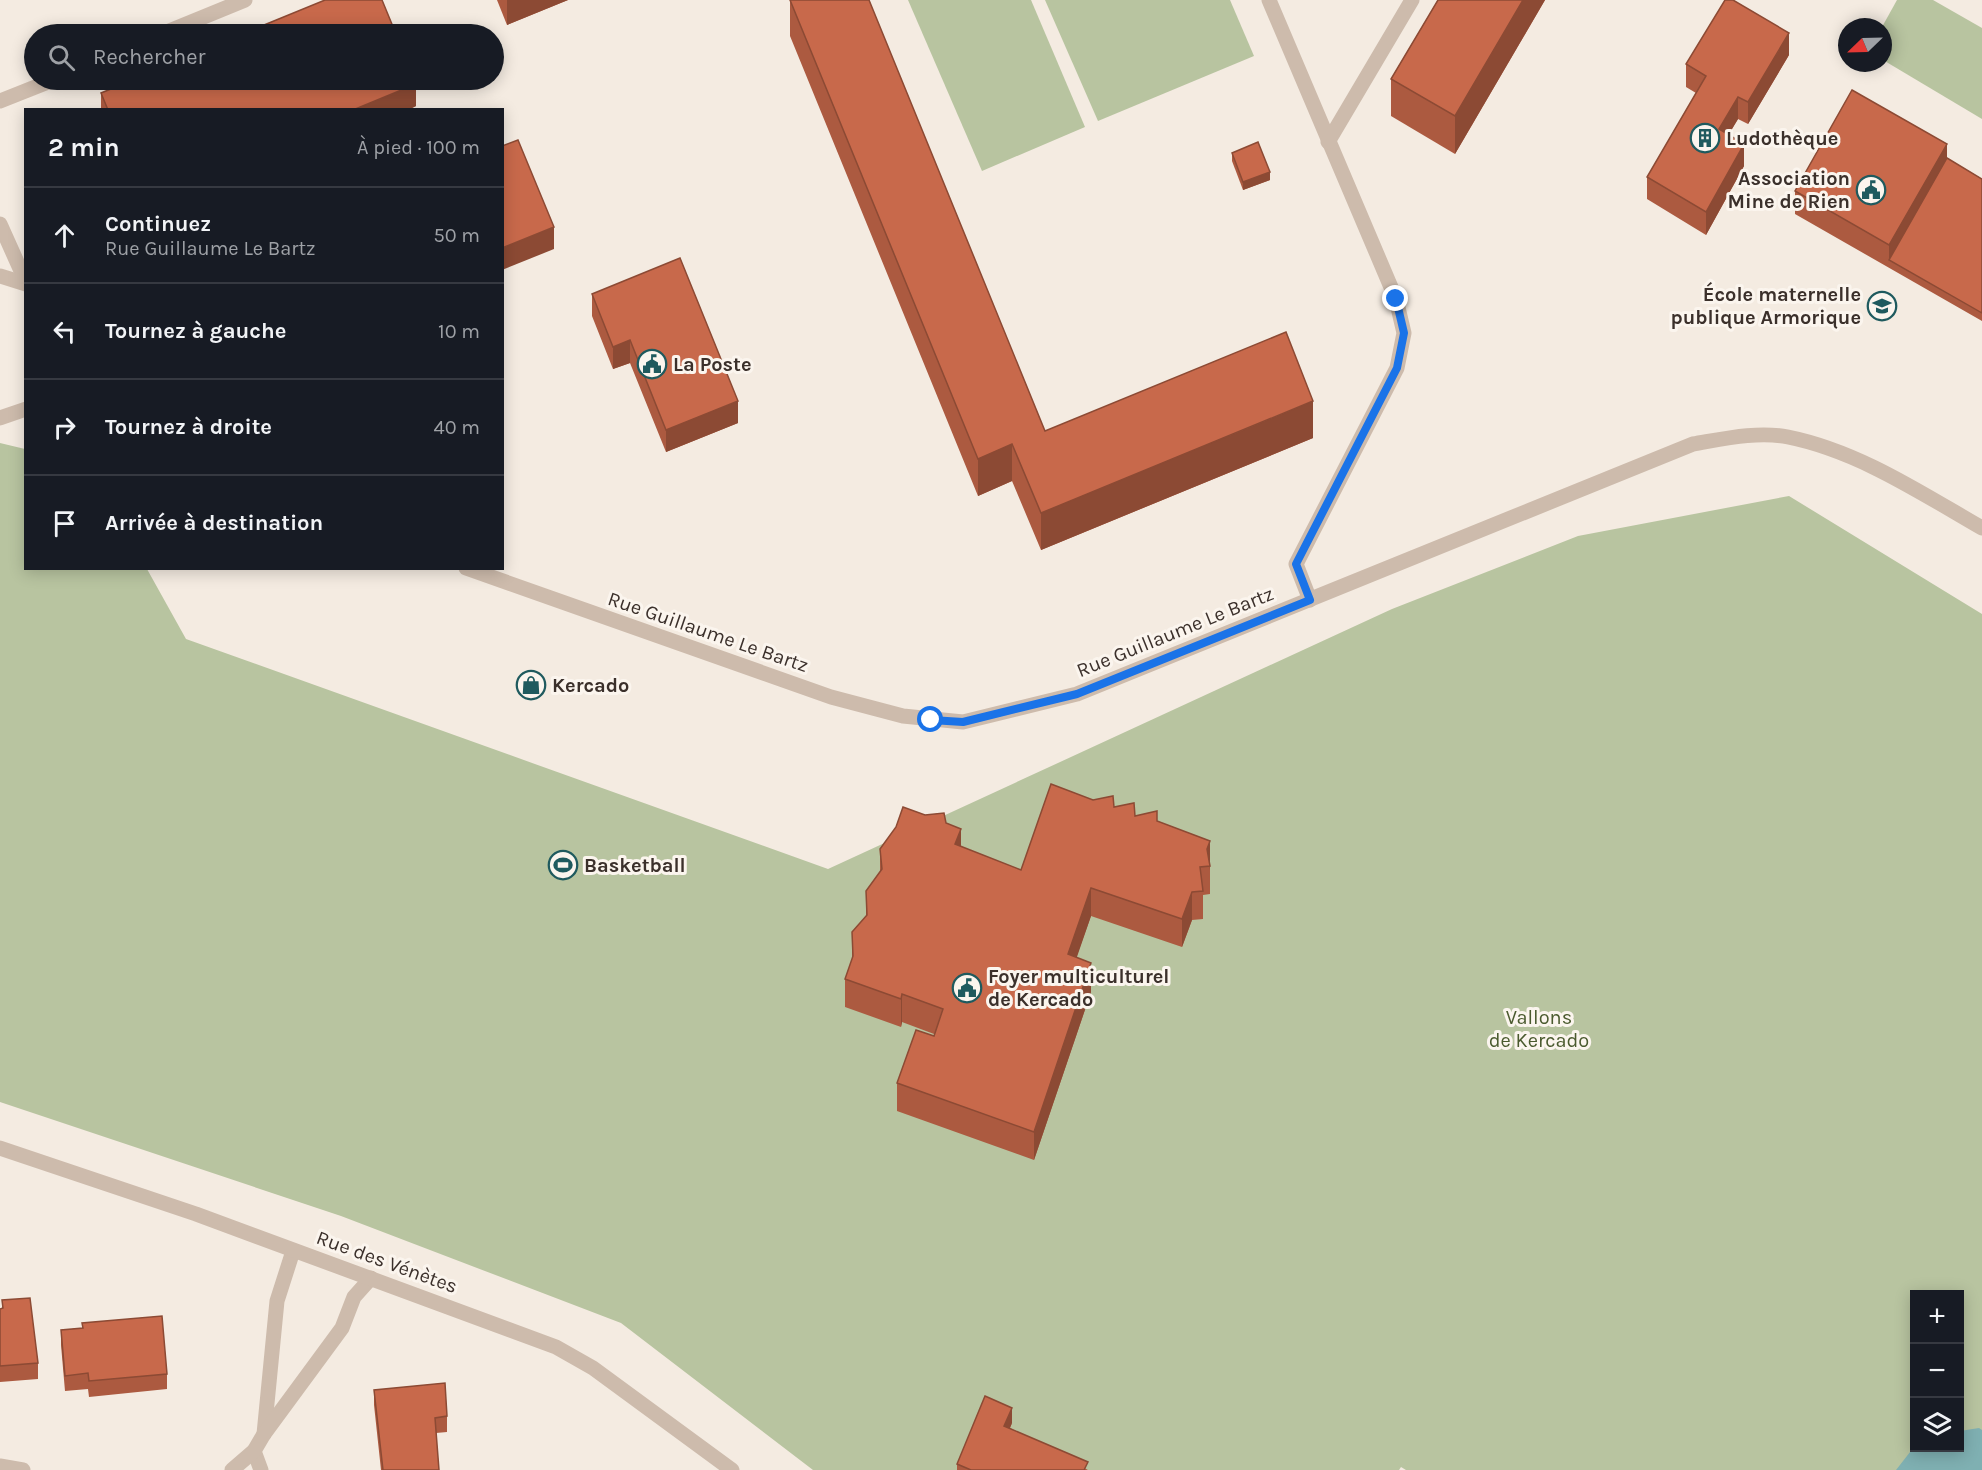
<!DOCTYPE html>
<html lang="fr">
<meta charset="utf-8">
<style>
:root{--surface:#171b24;--page:#20242c;--text:#f1f3f6;--muted:#9ea1a6;--line:#363941}
body{margin:0;font-family:Karla,sans-serif;background:var(--page);color:var(--text)}
.controls{position:absolute;right:18px;bottom:18px;display:grid;overflow:hidden;border-radius:0px;box-shadow:0 3px 15px #0003}
.controls button{width:54px;height:54px;display:grid;place-items:center;padding:0;border:0;border-bottom:2px solid var(--line);background:var(--surface);color:var(--text);font:30px sans-serif}
.compass{position:absolute;left:1838px;top:18px;width:54px;height:54px;border-radius:50%;background:var(--surface);box-shadow:0 3px 15px #0003;rotate:247deg}
.stop{position:absolute;width:18px;height:18px;margin:-14px;border:4px solid #1a73e8;border-radius:50%;background:#fff}
.stop.end{background:#1a73e8;border-color:#fff;box-shadow:0 2px 6px #0008}
.list{margin:0;padding:0;list-style:none}
h2{display:flex;justify-content:space-between;align-items:center;height:78px;margin:0;padding:0 24px;font-size:26px}
h2 small{font-size:20px;font-weight:400;color:var(--muted)}
.list li{display:grid;grid-template-columns:39px 1fr auto;gap:18px;align-items:center;box-sizing:border-box;height:96px;padding:0 24px;border-top:2px solid var(--line)}
.list b{display:block;font-size:22px;white-space:nowrap}
.list p{margin:0;font-size:20px;white-space:nowrap;color:var(--muted)}
.list em{font-size:20px;font-style:normal;color:var(--muted)}
.icon{flex:none;width:33px;height:33px;fill:none;stroke:currentColor;stroke-width:2;stroke-linecap:round;stroke-linejoin:round}
.map{position:relative;flex:none;width:1982px;height:1470px;overflow:hidden}
.search{position:absolute;background:var(--surface);box-shadow:0 3px 15px #0003;left:24px;top:24px;width:480px;height:66px;display:flex;align-items:center;gap:15px;box-sizing:border-box;padding:0 21px;border-radius:33px;color:var(--muted);font-size:22px}
.panel{position:absolute;background:var(--surface);box-shadow:0 3px 15px #0003;left:24px;top:108px;width:480px;height:462px;border-radius:0px}
.map>svg:first-child{display:block}
</style>
<div class="map">
<svg width="1982" height="1470" viewBox="0 0 1982 1470">
<rect width="100%" height="100%" fill="#f4ebe1"/>
<!-- green -->
<g fill="#b8c4a0" fill-rule="evenodd">
<polygon points="908,0 1031,0 1085,127 982,171"/>
<polygon points="1045,0 1230,0 1254,56 1098,121"/>
<polygon points="1897,0 1933,0 1982,28 1982,119 1883,60 1882,27"/>
<path d="M0,443L25,449L26,568L147,569L186,639L828,869L1392,609L1578,536L1789,496L1982,614V1470H1406L1401,1467L1399,1470H813L621,1323L341,1216L0,1102ZM1914,1294H1960V1448H1914Z"/>
</g>
<!-- water -->
<polygon fill="#7fb0b2" points="1979,1428 1982,1430 1982,1470 1896,1470 1914,1447 1960,1448 1960,1431"/>
<g fill="none" stroke-linecap="round" stroke-linejoin="round">
<!-- minor -->
<g stroke="#cdbbac" stroke-width="15">
<polyline points="1269,0 1396,299 1404,333 1397,368 1296,564 1310,600"/>
<polyline points="162,34 245,0"/>
<polyline points="0,101 53,80"/>
<polyline points="1328,142 1412,0"/>
<polyline points="0,224 26,282"/>
<polyline points="0,276 26,284"/>
<polyline points="0,418 26,409"/>
<path d="M466,568L831,697L903,716L963,722L1077,694L1693,444C1723,439 1757,431 1788,437C1858,451 1921,493 1982,528"/>
<polyline points="264,1434 277,1301 293,1251"/>
<polyline points="254,1451 261,1470"/>
<polyline points="0,1466 23,1470"/>
<polyline points="232,1470 254,1451 264,1434 342,1328 354,1297 371,1278"/>
</g>
<!-- tertiary -->
<polyline stroke="#cdbbac" stroke-width="15" points="0,1148 196,1214 556,1347 593,1368 732,1470"/>
</g>
<!-- wall -->
<g fill="#ac5a40">
<polygon points="497,0 568,0 507,25"/>
<polygon points="790,0 1045,431 1313,438 1041,550 1012,481 978,496 790,36"/>
<polygon points="1438,0 1545,0 1455,154 1391,116 1391,79"/>
<polygon points="1789,55 1748,124 1738,119 1728,135 1744,166 1706,235 1647,199 1647,177 1696,93 1686,87 1686,64"/>
<polygon points="101,93 416,106 408,110 101,110"/>
<polygon points="1947,144 1947,158 1982,179 1982,321 1795,214 1795,191"/>
<polygon points="1232,153 1270,180 1243,190 1232,161"/>
<polygon points="592,294 738,423 666,452 630,363 613,369 592,316"/>
<polygon points="1093,800 1135,816 1157,821 1210,841 1210,894 1203,895 1203,919 1192,920 1182,947 1091,916 1076,958 1091,992 1034,1160 897,1111 897,1083 934,1036 934,1034 902,1022 901,1027 845,1007 845,979 852,961 852,932 866,916 866,891 880,872 880,849 925,815 946,823 961,847 1021,870"/>
<polygon points="2,1300 38,1363 38,1379 0,1382 0,1309 2,1309"/>
<polygon points="82,1323 167,1374 167,1389 89,1397 88,1389 65,1391 61,1345 61,1330 82,1328"/>
<polygon points="374,1390 447,1416 447,1432 436,1433 439,1470 381,1470 374,1405"/>
<polygon points="1012,1423 1010,1428 1088,1470 957,1470 957,1464"/>
</g>
<!-- shaded-wall -->
<g fill="#8c4a34">
<polygon points="507,0 568,0 507,25"/>
<polygon points="1523,0 1545,0 1455,154 1455,116"/>
<polygon points="1789,33 1789,55 1748,124 1748,102"/>
<polygon points="416,84 416,106 408,110 353,110"/>
<polygon points="1738,97 1738,119 1719,151 1719,129"/>
<polygon points="1744,144 1744,166 1706,235 1706,212"/>
<polygon points="1947,144 1947,166 1889,260 1889,245"/>
<polygon points="1270,172 1270,180 1243,190 1243,182"/>
<polygon points="554,227 554,249 502,270 502,248"/>
<polygon points="630,340 630,363 613,369 613,347"/>
<polygon points="738,401 738,423 666,452 666,430"/>
<polygon points="1313,401 1313,438 1041,550 1041,513"/>
<polygon points="1012,444 1012,481 978,496 978,459"/>
<polygon points="961,829 961,857 955,844"/>
<polygon points="1210,841 1210,870 1207,849"/>
<polygon points="1091,888 1091,916 1068,983 1068,954"/>
<polygon points="1192,892 1192,920 1182,947 1182,919"/>
<polygon points="1091,963 1091,992 1034,1160 1034,1132"/>
<polygon points="902,994 902,1022 901,1027 901,999"/>
<polygon points="1012,1408 1012,1423 1004,1441 1004,1426"/>
</g>
<!-- building -->
<g fill="#c8694b" stroke="#8c4a34" stroke-width="1.5">
<polygon points="325,0 382,0 396,34 242,34"/>
<polygon points="790,0 869,0 1045,431 1286,332 1313,401 1041,513 1012,444 978,459"/>
<polygon points="1438,0 1523,0 1455,116 1391,79"/>
<polygon points="1725,0 1733,0 1789,33 1748,102 1738,97 1719,129 1744,144 1706,212 1647,177 1706,76 1686,64"/>
<polygon points="133,80 415,80 416,84 353,110 108,110 101,93"/>
<polygon points="1852,90 1947,144 1889,245 1795,191"/>
<polygon points="518,140 554,227 502,248 502,146"/>
<polygon points="1258,142 1270,172 1243,182 1232,153"/>
<polygon points="1947,158 1982,179 1982,313 1889,260"/>
<polygon points="680,258 738,401 666,430 630,340 613,347 592,294"/>
<polygon points="1051,784 1093,800 1113,796 1114,807 1134,803 1135,816 1157,811 1157,821 1210,841 1207,849 1210,866 1200,867 1203,891 1192,892 1182,919 1091,888 1068,954 1091,963 1034,1132 897,1083 916,1030 934,1036 943,1009 902,994 901,999 845,979 853,956 852,932 867,915 866,891 882,869 880,849 896,827 903,807 925,815 944,813 946,823 961,829 955,844 1021,870"/>
<polygon points="30,1298 38,1363 0,1366 0,1309 3,1308 2,1300"/>
<polygon points="162,1316 167,1374 89,1381 88,1373 65,1376 61,1330 83,1328 82,1323"/>
<polygon points="445,1383 447,1416 435,1418 439,1470 383,1470 374,1390"/>
<polygon points="985,1396 1012,1408 1004,1426 1088,1462 1084,1470 971,1470 957,1464"/>
</g>
<g fill="none" stroke-linecap="round" stroke-linejoin="round">
<!-- route -->
<polyline stroke="#1a73e8" stroke-width="8" points="931,720 963,722 1077,694 1310,600 1296,564 1397,368 1404,333 1396,299"/>
</g>
<!-- icons -->
<defs>
<g id="building-ring" transform="scale(1.5)"><circle r="9.5" fill="#fbf5ee" stroke="#1f5a5e" stroke-width="1.5"/><path d="M-4-6H4V6H1V3H-1V6H-4ZM-2.5-4.3h1.7v1.8h-1.7ZM.8-4.3h1.7v1.8H.8ZM-2.5-1h1.7V.8h-1.7ZM.8-1h1.7V.8H.8Z" fill="#1f5a5e"/></g>
<g id="civic-ring" transform="scale(1.5)"><circle r="9.5" fill="#fbf5ee" stroke="#1f5a5e" stroke-width="1.5"/><path d="M-.6-6.5H3V-4.5H.6V-3L4-1V1h2V6H-6V1h2V-1L-.6-3ZM-1.2 2.5V6h2.4V2.5Z" fill="#1f5a5e"/></g>
<g id="school-ring" transform="scale(1.5)"><circle r="9.5" fill="#fbf5ee" stroke="#1f5a5e" stroke-width="1.5"/><path d="M0-5L7-2L0 1L-7-2ZM-4 1L0 2.5L4 1V4Q0 6-4 4Z" fill="#1f5a5e"/></g>
<g id="shop-ring" transform="scale(1.5)"><circle r="9.5" fill="#fbf5ee" stroke="#1f5a5e" stroke-width="1.5"/><path d="M-5-2.5h2.3a2.7 3.5 0 0 1 5.4 0H5L5.5 6h-11ZM-1.5-2.5h3a1.5 2.3 0 0 0-3 0Z" fill="#1f5a5e"/></g>
<g id="stadium-ring" transform="scale(1.5)"><circle r="9.5" fill="#fbf5ee" stroke="#1f5a5e" stroke-width="1.5"/><path d="M0-5a6.5 5 0 1 0 0 10a6.5 5 0 1 0 0-10ZM-3.5-1.8h7v3.6h-7Z" fill="#1f5a5e"/></g>
</defs>
<g fill-rule="evenodd">
<use href="#building-ring" x="1705" y="138"/>
<use href="#civic-ring" x="1871" y="190"/>
<use href="#school-ring" x="1882" y="306"/>
<use href="#civic-ring" x="652" y="364"/>
<use href="#shop-ring" x="531" y="685"/>
<use href="#stadium-ring" x="563" y="865"/>
<use href="#civic-ring" x="967" y="988"/>
</g>
<g text-anchor="middle" dominant-baseline="central" stroke-width="6" stroke-linejoin="round" paint-order="stroke">
<!-- poi labels -->
<g font-size="20" font-weight="bold" fill="#3b302b" stroke="#fbf5ee" text-anchor="start">
<text x="1726" y="138">Ludothèque</text>
<text x="1850" y="178" text-anchor="end">Association<tspan x="1850" dy="23">Mine de Rien</tspan></text>
<text x="1861" y="294" text-anchor="end">École maternelle<tspan x="1861" dy="23">publique Armorique</tspan></text>
<text x="673" y="364">La Poste</text>
<text x="552" y="685">Kercado</text>
<text x="584" y="865">Basketball</text>
<text x="988" y="976">Foyer multiculturel<tspan x="988" dy="23">de Kercado</tspan></text>
</g>
<!-- street labels -->
<g font-size="20" fill="#3b302b" stroke="#fbf5ee">
<text transform="translate(708 632) rotate(19)">Rue Guillaume Le Bartz</text>
<text transform="translate(1175 632) rotate(-22)">Rue Guillaume Le Bartz</text>
<text transform="translate(387 1262) rotate(20)">Rue des Vénètes</text>
</g>
<!-- park labels -->
<g font-size="20" fill="#4a5a2e" stroke="#fbf5ee">
<text x="1539" y="1017">Vallons<tspan x="1539" dy="23">de Kercado</tspan></text>
</g>
</g>
</svg>
<div class="controls">
<button>+</button>
<button>−</button>
<button><svg class="icon" aria-label="layers" viewBox="0 0 24 24"><path d="M12 4l9 5-9 5-9-5zM3 14l9 5 9-5"/></svg></button>
</div>
<svg class="compass" viewBox="-18 -18 36 36"><path d="M0-13l5 13h-10z" fill="#e53935"/><path d="M0 13l5-13h-10z" fill="#9ea1a6"/></svg>
<div class="stop" style="left:931px;top:720px"></div>
<div class="stop end" style="left:1396px;top:299px"></div>
<div class="search"><svg class="icon" aria-label="search" viewBox="0 0 24 24"><circle cx="10" cy="10" r="6"/><path d="M15 15l6 6"/></svg>Rechercher</div>
<section class="panel">
<h2>2 min<small>À pied · 100 m</small></h2>
<ul class="list">
<li><svg class="icon" aria-label="ahead" viewBox="0 0 24 24"><path d="M12 20V5M6 11l6-6 6 6"/></svg><div><b>Continuez</b><p>Rue Guillaume Le Bartz</p></div><em>50 m</em></li>
<li><svg class="icon" aria-label="left" viewBox="0 0 24 24"><path d="M17 20v-9H6M10 6l-5 5 5 5"/></svg><div><b>Tournez à gauche</b></div><em>10 m</em></li>
<li><svg class="icon" aria-label="right" viewBox="0 0 24 24"><path d="M7 20v-9h11M14 6l5 5-5 5"/></svg><div><b>Tournez à droite</b></div><em>40 m</em></li>
<li><svg class="icon" aria-label="arrive" viewBox="0 0 24 24"><path d="M6 21V4h12l-3 4 3 4H6"/></svg><div><b>Arrivée à destination</b></div></li>
</ul>
</section>
</div>
